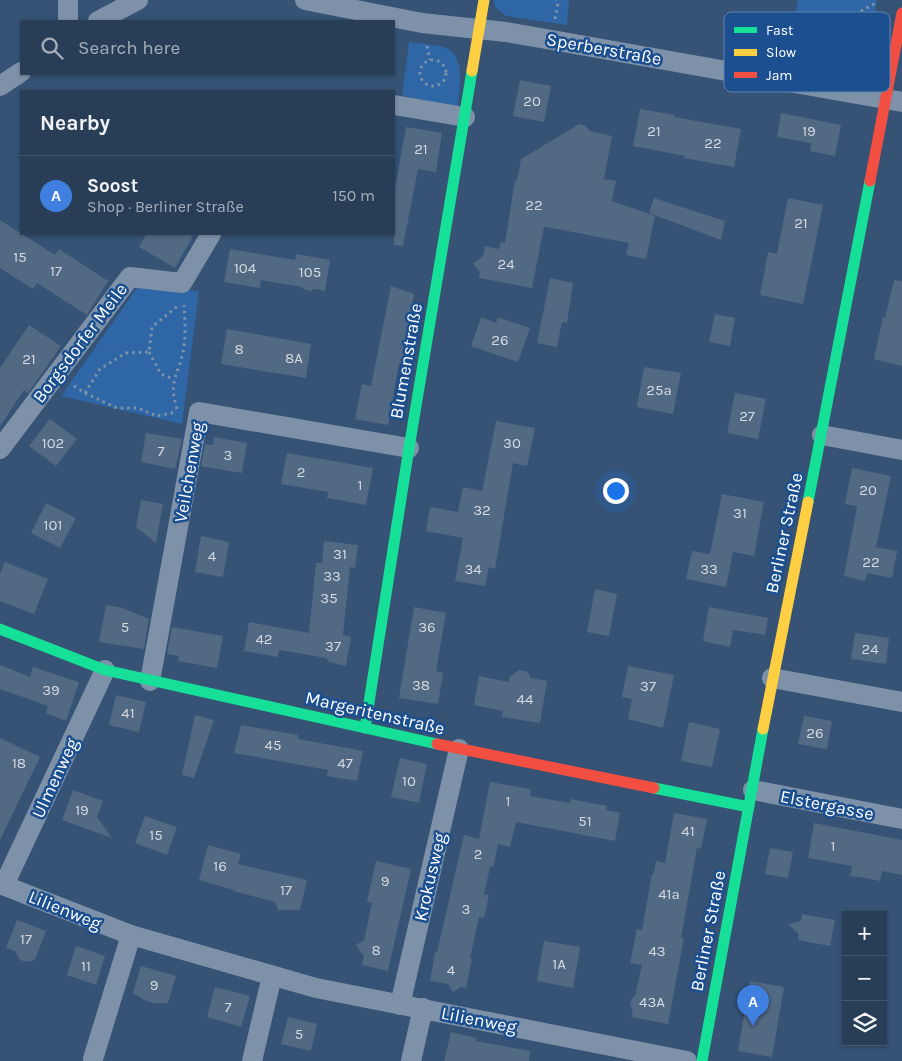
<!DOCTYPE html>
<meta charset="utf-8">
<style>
:root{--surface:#283e57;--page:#344961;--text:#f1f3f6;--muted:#a5aeba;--line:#44576d;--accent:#e69b98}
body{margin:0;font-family:Karla,sans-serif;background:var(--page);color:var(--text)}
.controls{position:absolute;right:15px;bottom:15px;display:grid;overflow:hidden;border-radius:0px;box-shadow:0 1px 4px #0004}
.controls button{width:45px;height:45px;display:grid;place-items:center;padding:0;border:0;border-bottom:1px solid var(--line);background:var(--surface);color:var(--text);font:25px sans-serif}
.you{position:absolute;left:615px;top:490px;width:18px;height:18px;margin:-12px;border:4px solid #fff;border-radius:50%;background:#1a73e8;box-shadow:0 0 0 8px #1a73e833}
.badge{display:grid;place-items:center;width:32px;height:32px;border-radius:50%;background:var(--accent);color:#fff;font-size:16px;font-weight:700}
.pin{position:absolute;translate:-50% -41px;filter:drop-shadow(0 1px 2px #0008)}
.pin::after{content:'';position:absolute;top:26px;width:18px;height:15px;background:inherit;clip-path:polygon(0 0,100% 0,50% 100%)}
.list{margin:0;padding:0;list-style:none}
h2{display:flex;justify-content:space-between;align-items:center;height:65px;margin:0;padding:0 20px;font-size:21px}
h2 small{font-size:16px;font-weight:400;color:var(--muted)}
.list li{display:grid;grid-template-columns:32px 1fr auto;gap:15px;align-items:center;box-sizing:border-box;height:80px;padding:0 20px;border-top:1px solid var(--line)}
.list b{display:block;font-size:19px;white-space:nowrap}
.list p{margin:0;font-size:16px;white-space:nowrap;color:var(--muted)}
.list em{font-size:16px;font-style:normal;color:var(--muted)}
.icon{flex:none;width:28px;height:28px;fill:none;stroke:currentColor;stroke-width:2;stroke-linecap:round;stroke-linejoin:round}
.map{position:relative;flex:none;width:902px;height:1061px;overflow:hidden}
.search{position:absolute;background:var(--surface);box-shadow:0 1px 4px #0004;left:20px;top:20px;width:375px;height:55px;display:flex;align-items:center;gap:12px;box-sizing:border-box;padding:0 18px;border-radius:0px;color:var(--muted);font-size:19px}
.panel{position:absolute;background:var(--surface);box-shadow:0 1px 4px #0004;left:20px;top:90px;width:375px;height:145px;border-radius:0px}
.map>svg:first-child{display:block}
</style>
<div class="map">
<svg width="902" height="1061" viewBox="0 0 902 1061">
<rect width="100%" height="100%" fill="#365274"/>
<!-- green -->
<g fill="#2f66a5">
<polygon points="494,0 569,0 567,25 506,16 495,7"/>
<polygon points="798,0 877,0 866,75 856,85 786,71"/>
<path d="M409,42C419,44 440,44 448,49C466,59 459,89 458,107L402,96Z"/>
<polygon points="139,285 199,291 182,424 61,396"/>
</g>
<!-- building -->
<g fill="#526984">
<polygon points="520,80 551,86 544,122 513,116"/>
<polygon points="640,109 675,115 674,117 741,129 734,167 684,158 685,156 633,146"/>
<polygon points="781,113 841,125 835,156 810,151 811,143 777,137"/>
<polygon points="579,124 586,126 590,131 612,136 604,179 616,181 612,201 655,216 646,259 626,255 629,243 552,228 544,227 532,288 479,278 480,272 473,264 483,256 485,246 499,249 501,242 505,243 515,180 517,181 521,159"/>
<polygon points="406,127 442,133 436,172 418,169 403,246 394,245 394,195"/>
<polygon points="654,198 725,221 721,240 649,213"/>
<polygon points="788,198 823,205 803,304 760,295 768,252 777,254"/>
<polygon points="0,220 55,255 59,249 108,281 87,315 37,283 33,289 0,268"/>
<polygon points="146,234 194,234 175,268 139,247"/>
<polygon points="230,249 295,260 296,254 330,260 325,291 314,289 311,291 303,289 302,287 261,280 260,288 224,282"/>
<polygon points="550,278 573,283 567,323 562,322 557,347 537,343"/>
<polygon points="894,280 902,281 902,366 874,359 883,317 885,318"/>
<polygon points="391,286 414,294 408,330 412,330 405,365 399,363 388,425 355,419 362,384 371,386"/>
<polygon points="715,314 735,318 730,346 709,342"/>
<polygon points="481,317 496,323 498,317 530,328 518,362 471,346"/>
<polygon points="29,325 61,346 28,393 24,390 0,426 0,368"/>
<polygon points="227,329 311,344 306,378 221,364"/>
<polygon points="644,367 681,373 673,414 637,407"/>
<polygon points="735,393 766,399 758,439 727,433"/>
<polygon points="50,419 77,439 56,466 29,446"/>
<polygon points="496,421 535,428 527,466 513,463 495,569 489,567 485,586 455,581 463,538 426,531 430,507 458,512 463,487 482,491"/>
<polygon points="146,433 182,439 175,469 141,462"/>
<polygon points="214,437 247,443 242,473 201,466 205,444 213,445"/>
<polygon points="287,453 373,468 366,505 327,498 328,492 281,484"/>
<polygon points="852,468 891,476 876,547 897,551 892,578 867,573 865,581 844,576 857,506 845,504"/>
<polygon points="722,494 764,502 754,556 733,552 726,587 686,579 692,551 710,554"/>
<polygon points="141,500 163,504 156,543 136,527"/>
<polygon points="46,503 76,518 60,548 31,533"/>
<polygon points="201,536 229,542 223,577 195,572"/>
<polygon points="324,541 358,545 355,568 350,567 343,635 351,637 346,666 329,662 326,658 279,650 278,657 244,651 249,622 309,633 316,563 322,563"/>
<polygon points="5,562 48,579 34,614 0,601 0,574"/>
<polygon points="595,589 617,594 609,636 587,632"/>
<polygon points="106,605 120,607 149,619 144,649 99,642"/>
<polygon points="414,607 446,613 436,671 443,673 438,704 399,698"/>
<polygon points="709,607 768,618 765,635 733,630 730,647 703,641"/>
<polygon points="172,627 223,636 217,668 178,661 179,656 167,654"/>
<polygon points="855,633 889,638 886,664 851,659"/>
<polygon points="0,665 30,677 33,667 79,682 66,721 46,713 48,706 0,689"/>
<polygon points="628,666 674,675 663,728 628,719 632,699 622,697"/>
<polygon points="519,670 528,672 531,678 547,681 540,723 502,717 503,711 474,705 479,676 509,682 509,677"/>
<polygon points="116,695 146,702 139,732 109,725"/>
<polygon points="195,715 214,720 194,778 182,775"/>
<polygon points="804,716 832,721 827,749 798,744"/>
<polygon points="689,722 720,729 712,767 681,761"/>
<polygon points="241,725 298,735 298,739 363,751 357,781 327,776 328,770 234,753"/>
<polygon points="0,738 40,757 0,840"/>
<polygon points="400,758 427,764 419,803 391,797"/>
<polygon points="490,782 531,789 530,796 570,803 570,799 607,806 606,810 620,813 615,841 516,822 510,847 498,844 494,865 490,867 484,894 489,895 484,918 479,917 470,958 472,959 466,988 461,987 453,992 448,984 430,981 435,952 437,952 464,835 479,839"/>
<polygon points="73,790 103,801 97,817 112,838 62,820"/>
<polygon points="674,813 707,819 701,849 697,848 681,938 684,938 668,1024 631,1017 633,1010 630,1006 632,998 635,996 642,965 630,963 637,929 642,930 652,874 654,874 656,861 665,863"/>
<polygon points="145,816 177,827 167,855 135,843"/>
<polygon points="814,823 902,840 902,875 882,871 880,881 866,878 850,876 852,866 808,858"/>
<polygon points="208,845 241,854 238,864 307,880 300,910 278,910 275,902 233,891 234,890 199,880"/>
<polygon points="770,848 793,852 788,878 765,874"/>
<polygon points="376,861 411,869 388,971 362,965 364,956 356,945 364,940 372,903 367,902"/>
<polygon points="802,914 835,920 830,946 798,940 799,934 788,924 801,921"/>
<polygon points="17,920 46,931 35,960 27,962 20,960 15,951 6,948"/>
<polygon points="544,941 580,947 573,988 537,981"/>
<polygon points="76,946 105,956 96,985 67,975"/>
<polygon points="141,966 176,976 168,1003 153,1003 146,1001 133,993"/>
<polygon points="750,981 784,987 772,1057 738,1051"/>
<polygon points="215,987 250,996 241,1027 207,1017"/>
<polygon points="288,1017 317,1024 311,1051 281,1044"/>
<polygon points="451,1032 477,1038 476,1041 530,1051 529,1061 444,1061"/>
</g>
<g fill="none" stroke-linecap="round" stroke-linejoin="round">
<!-- path -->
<g stroke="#7d92a8" stroke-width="3" stroke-dasharray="2.5 4" stroke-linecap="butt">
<polyline points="555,19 558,3 556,0"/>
<polyline points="427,46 430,60"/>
<polyline points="785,48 799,44 878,2"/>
<circle cx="433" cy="73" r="13"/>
<polyline points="149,352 161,374 173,379"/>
<polyline points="74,386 85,393 117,408 138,408 157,416 177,412"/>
<polyline points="85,393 100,369 126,353 149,352 152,327 179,305"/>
<path d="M177,409C168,381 178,376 183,352C186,337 185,320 184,305"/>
</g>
<!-- street -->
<g stroke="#7d92a8" stroke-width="20">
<polyline points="305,0 422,23 506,32 552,40 902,102"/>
<polyline points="68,21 68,0"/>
<polyline points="98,21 138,0"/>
<polyline points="0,86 21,72"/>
<polyline points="394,105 465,117"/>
<polyline points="822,435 902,450"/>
<polyline points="0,449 130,277 182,283 211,234"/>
<polyline points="772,678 902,702"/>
<polyline points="150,681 199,412 409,448"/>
<polyline points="753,790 902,819"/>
<polyline points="0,884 131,935 316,988 687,1061"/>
<polyline points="4,885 105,670"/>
<polyline points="400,1005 459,749"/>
<polyline points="93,1059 131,935"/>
<polyline points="252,1061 272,976"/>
<polyline points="411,1061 423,1008"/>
</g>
<!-- fast -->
<g stroke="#16e098" stroke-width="11">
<polyline points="808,502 870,181"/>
<polyline points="0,629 105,670 437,744"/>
<polyline points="365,728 409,448 472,71"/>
<polyline points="654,788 749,807"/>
<polyline points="702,1061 763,729"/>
</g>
<!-- slow -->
<g stroke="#ffcf43" stroke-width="11">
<polyline points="472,71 484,0"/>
<polyline points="763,729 808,502"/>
</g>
<!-- jam -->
<g stroke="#f24e42" stroke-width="11">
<polyline points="870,181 902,13"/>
<polyline points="437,744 654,788"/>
</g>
</g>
<g text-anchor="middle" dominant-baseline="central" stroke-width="5" stroke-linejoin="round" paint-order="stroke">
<!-- number labels -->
<g font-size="15" fill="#d4dae0">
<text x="532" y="101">20</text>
<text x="654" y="131">21</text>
<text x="809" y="131">19</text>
<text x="713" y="143">22</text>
<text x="421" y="149">21</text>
<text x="534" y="205">22</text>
<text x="801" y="223">21</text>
<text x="20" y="257">15</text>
<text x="506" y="264">24</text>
<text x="245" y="268">104</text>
<text x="56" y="271">17</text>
<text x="310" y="272">105</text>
<text x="500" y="340">26</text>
<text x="239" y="349">8</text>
<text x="294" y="358">8A</text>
<text x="29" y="359">21</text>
<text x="659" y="390">25a</text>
<text x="747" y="416">27</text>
<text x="53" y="443">102</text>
<text x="512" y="443">30</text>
<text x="161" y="451">7</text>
<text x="228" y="455">3</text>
<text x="301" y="472">2</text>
<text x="360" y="485">1</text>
<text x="868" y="490">20</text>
<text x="482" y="510">32</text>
<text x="740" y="513">31</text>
<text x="53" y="525">101</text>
<text x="340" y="554">31</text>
<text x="212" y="556">4</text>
<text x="871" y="562">22</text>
<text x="473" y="569">34</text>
<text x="709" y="569">33</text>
<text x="332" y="576">33</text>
<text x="329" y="598">35</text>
<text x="125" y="627">5</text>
<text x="427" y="627">36</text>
<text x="264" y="639">42</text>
<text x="333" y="646">37</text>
<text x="870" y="649">24</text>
<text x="421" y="685">38</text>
<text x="648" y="686">37</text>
<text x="51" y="690">39</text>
<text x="525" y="699">44</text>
<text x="128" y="713">41</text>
<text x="815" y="733">26</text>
<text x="273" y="745">45</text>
<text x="19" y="763">18</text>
<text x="345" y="763">47</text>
<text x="409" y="781">10</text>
<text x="508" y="801">1</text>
<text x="82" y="810">19</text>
<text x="585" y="821">51</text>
<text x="688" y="831">41</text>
<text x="156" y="835">15</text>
<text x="833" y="846">1</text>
<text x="478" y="854">2</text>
<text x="220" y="866">16</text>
<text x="385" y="881">9</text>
<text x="286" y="890">17</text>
<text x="669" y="894">41a</text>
<text x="466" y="909">3</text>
<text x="26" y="939">17</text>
<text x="376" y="950">8</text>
<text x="657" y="951">43</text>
<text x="559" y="964">1A</text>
<text x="86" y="966">11</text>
<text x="451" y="970">4</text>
<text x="154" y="985">9</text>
<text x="652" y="1002">43A</text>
<text x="228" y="1007">7</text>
<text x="299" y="1034">5</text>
</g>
<!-- street labels -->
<g font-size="18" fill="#fff" stroke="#1b4f8f">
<text transform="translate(604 49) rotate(10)">Sperberstraße</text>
<text transform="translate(80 343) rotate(-53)">Borgsdorfer Meile</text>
<text transform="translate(406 361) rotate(-80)">Blumenstraße</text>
<text transform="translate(189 472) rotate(-80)">Veilchenweg</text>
<text transform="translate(784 533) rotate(-78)">Berliner Straße</text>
<text transform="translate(375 713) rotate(13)">Margeritenstraße</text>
<text transform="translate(55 778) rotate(-65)">Ulmenweg</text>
<text transform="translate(827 805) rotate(11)">Elstergasse</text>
<text transform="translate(430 877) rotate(-77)">Krokusweg</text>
<text transform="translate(65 910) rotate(22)">Lilienweg</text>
<text transform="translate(708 931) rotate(-79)">Berliner Straße</text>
<text transform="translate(479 1020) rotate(11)">Lilienweg</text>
</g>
</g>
<!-- legend -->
<rect x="724" y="12" width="166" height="80" rx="8" fill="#1b4f8f" stroke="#5f84b1" stroke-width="1"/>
<rect x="734" y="27" width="23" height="6" fill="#16e098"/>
<rect x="734" y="49" width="23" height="7" fill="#ffcf43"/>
<rect x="734" y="72" width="23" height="6" fill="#f24e42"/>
<g font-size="14" fill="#fff">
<text x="766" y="35">Fast</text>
<text x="766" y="57">Slow</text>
<text x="766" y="80">Jam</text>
</g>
</svg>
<div class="controls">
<button>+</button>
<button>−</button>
<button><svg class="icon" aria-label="layers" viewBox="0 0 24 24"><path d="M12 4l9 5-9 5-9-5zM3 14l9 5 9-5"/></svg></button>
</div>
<div class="you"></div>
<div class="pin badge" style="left:753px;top:1026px;background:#3f7fe0">A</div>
<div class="search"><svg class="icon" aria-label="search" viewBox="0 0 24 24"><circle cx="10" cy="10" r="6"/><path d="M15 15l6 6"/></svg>Search here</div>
<section class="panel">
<h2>Nearby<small></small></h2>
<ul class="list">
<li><span class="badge" style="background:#3f7fe0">A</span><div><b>Soost</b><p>Shop · Berliner Straße</p></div><em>150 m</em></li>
</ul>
</section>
</div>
